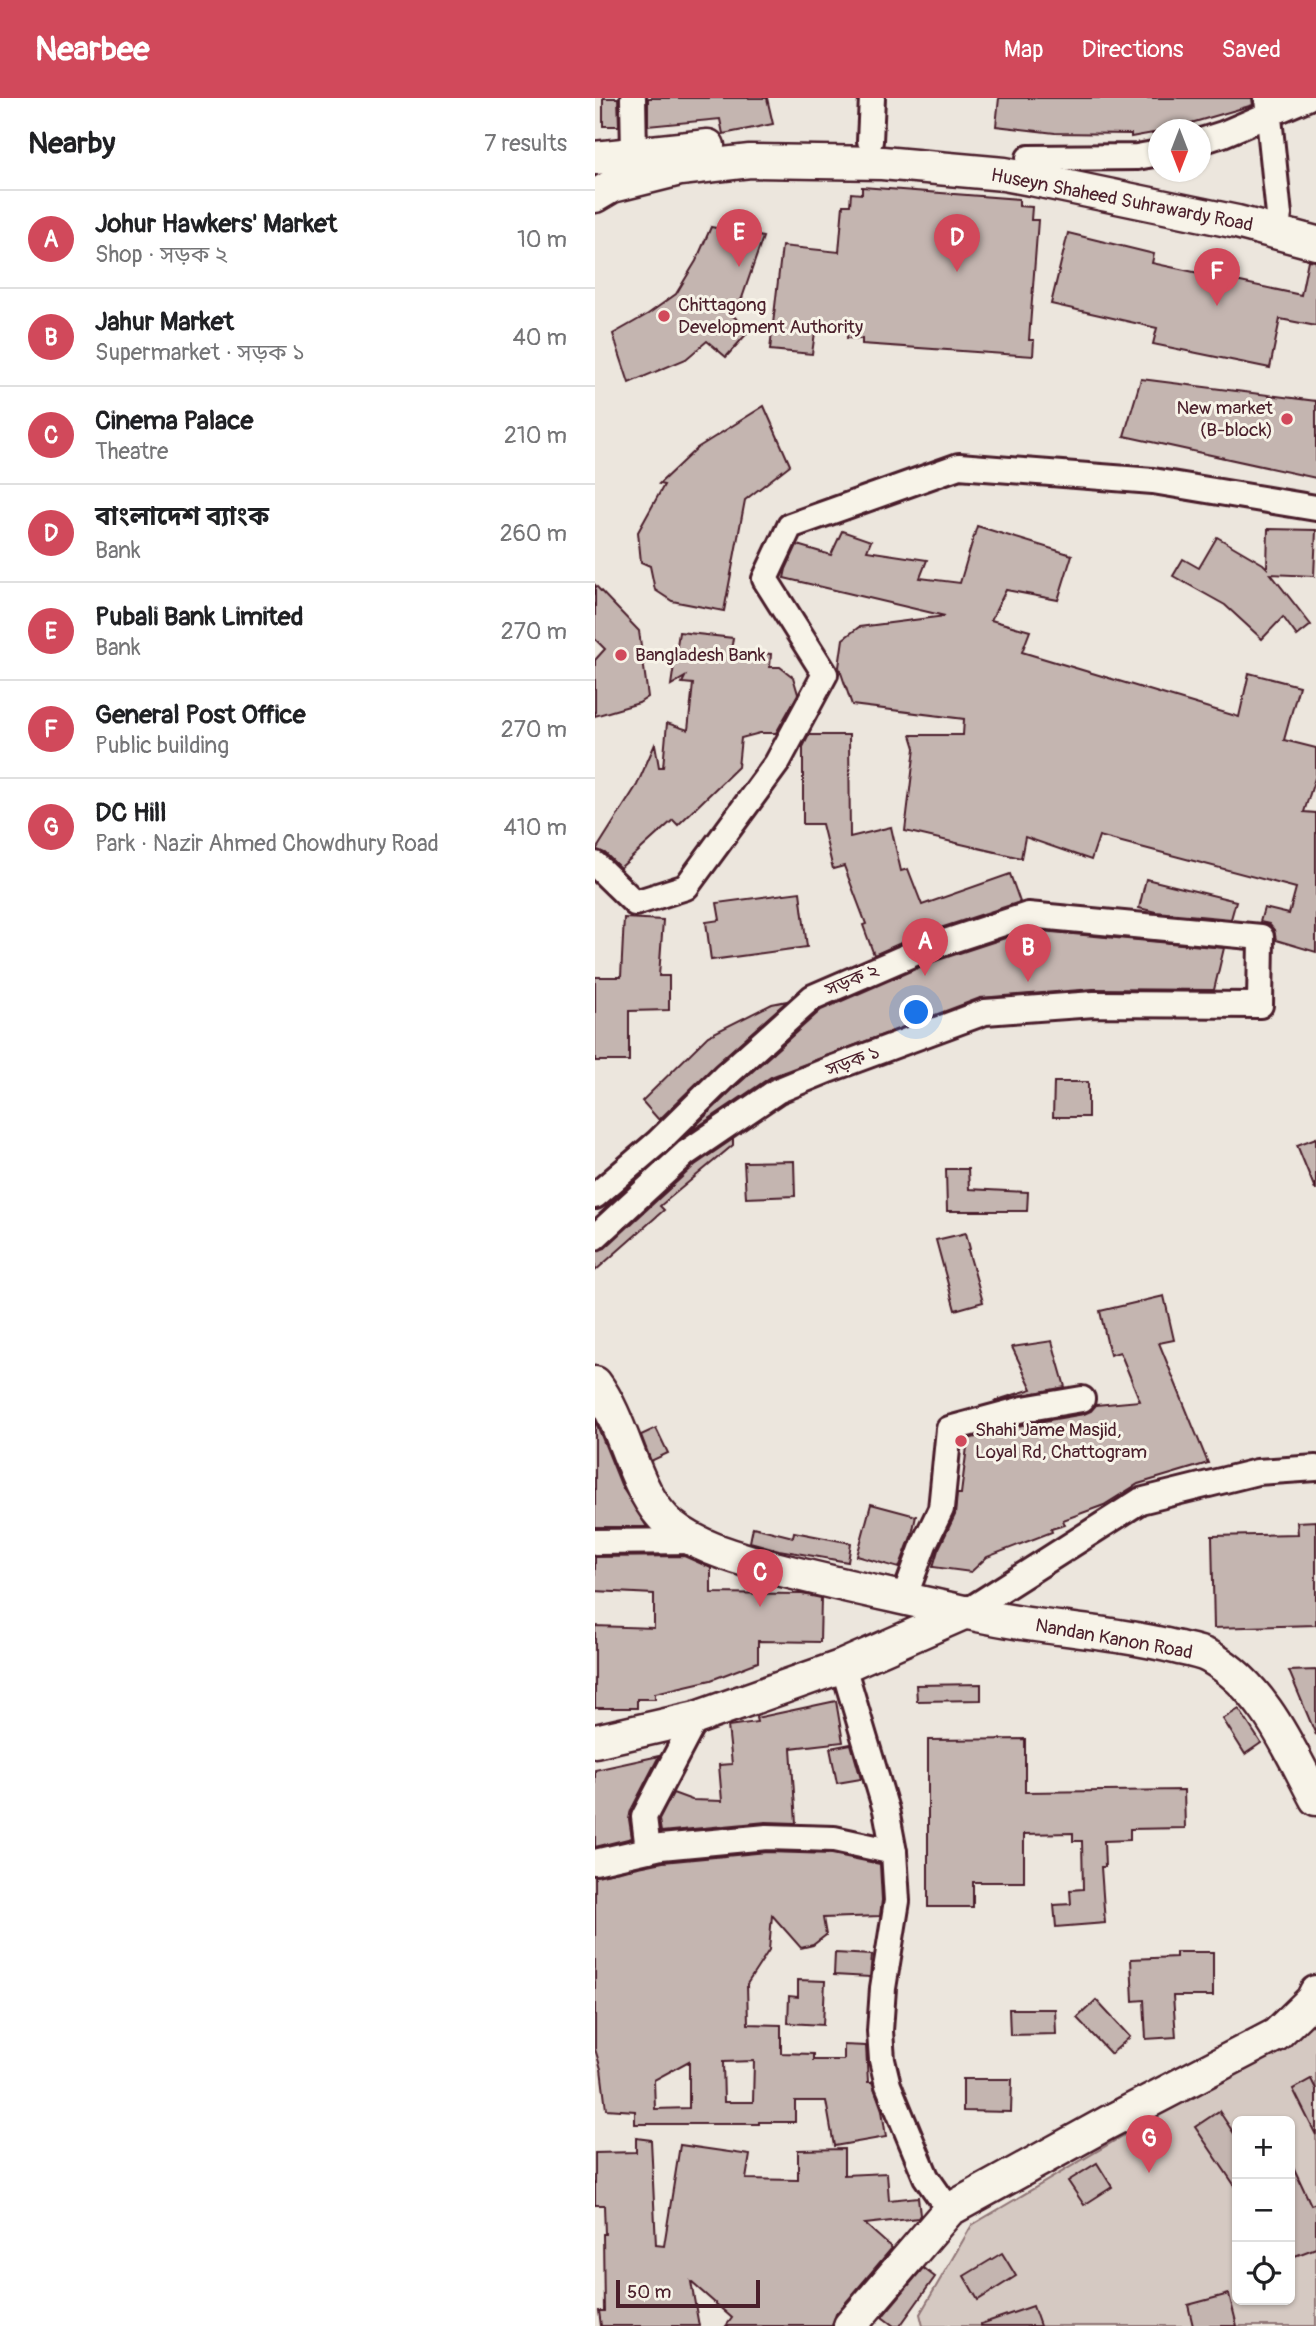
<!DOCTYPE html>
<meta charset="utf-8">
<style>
:root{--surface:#fff;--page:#f2f2f2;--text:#202124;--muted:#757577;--line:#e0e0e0;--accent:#d1495b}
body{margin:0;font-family:Pangolin,"Noto Sans Bengali",sans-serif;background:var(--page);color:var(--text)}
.controls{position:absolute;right:21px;bottom:21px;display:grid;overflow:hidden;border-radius:10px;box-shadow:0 2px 5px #0004}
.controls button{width:63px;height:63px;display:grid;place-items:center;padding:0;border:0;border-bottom:2px solid var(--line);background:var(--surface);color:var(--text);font:35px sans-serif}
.compass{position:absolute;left:553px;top:21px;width:63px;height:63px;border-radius:50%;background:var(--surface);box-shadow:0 2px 5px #0004;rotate:180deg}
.scale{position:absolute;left:21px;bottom:18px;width:144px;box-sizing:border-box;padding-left:7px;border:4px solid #4a1f2b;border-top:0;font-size:19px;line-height:24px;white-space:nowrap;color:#4a1f2b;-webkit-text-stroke:5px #f7f3e8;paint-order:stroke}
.you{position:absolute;left:322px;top:915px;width:24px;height:24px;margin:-18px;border:5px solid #fff;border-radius:50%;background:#1a73e8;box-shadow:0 0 0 10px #1a73e833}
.badge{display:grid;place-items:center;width:46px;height:46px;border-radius:50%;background:var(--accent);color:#fff;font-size:23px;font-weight:700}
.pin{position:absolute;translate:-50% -58px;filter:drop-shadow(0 2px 4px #0008)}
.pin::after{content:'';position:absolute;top:37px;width:24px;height:21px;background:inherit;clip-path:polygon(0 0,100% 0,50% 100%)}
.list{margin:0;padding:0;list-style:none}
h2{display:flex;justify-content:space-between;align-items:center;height:91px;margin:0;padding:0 28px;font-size:30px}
h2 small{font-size:23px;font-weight:400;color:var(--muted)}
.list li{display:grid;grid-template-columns:46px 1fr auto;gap:21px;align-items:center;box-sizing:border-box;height:98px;padding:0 28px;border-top:2px solid var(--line)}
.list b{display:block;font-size:26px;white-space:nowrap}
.list p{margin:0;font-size:23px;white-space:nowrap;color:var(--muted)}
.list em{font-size:23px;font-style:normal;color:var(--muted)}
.icon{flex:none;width:38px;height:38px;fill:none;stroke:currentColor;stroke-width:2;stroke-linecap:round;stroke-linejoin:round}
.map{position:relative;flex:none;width:721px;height:2228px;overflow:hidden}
header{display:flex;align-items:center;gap:42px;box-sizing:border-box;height:98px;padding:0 35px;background:var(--accent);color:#fff}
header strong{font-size:33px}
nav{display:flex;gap:38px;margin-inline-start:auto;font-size:24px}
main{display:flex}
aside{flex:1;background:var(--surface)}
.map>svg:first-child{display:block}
</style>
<header>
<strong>Nearbee</strong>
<nav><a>Map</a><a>Directions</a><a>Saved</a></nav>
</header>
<main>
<aside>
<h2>Nearby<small>7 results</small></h2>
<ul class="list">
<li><span class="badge">A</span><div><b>Johur Hawkers' Market</b><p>Shop · সড়ক ২</p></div><em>10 m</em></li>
<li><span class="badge">B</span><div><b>Jahur Market</b><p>Supermarket · সড়ক ১</p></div><em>40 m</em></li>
<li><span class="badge">C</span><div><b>Cinema Palace</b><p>Theatre</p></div><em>210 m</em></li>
<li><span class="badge">D</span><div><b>বাংলাদেশ ব্যাংক</b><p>Bank</p></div><em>260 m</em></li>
<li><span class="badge">E</span><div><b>Pubali Bank Limited</b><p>Bank</p></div><em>270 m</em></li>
<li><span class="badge">F</span><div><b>General Post Office</b><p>Public building</p></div><em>270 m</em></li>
<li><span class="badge">G</span><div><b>DC Hill</b><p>Park · Nazir Ahmed Chowdhury Road</p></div><em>410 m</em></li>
</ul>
</aside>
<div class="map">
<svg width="721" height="2228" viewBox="0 0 721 2228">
<rect width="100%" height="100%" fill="#ece6dd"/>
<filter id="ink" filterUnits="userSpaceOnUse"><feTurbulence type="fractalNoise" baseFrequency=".0143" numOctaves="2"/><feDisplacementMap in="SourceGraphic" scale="14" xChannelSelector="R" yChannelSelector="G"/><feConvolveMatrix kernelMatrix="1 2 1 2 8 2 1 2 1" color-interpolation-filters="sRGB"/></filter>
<g filter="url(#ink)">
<!-- green -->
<path fill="#d5c9c2" stroke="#907476" stroke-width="2" fill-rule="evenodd" d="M721,1916V2228H328L325,2216L377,2127L712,1929ZM642,2023H695V2202H642Z"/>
<!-- building -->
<g fill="#c4b5b0" stroke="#4a1f2b" stroke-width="2" fill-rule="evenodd">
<polygon points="8,0 23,0 24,28 8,28"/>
<polygon points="53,0 172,0 178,26 128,36 125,21 53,28"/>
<polygon points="404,0 657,0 658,7 572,32 564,32 564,34 536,39 536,36 460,35 401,28"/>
<polygon points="267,89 424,101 424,108 437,109 436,122 443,122 434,242 439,242 438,258 267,246 267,241 252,240 253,230 221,227 217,256 175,252 187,148 244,154 248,107 255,107 256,95 267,96"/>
<polygon points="116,129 168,139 147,200 136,216 155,232 131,259 112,243 91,261 34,285 18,236 53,216 81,196 101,163"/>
<polygon points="473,135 559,156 557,165 706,197 713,162 721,163 721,228 685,221 675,270 558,246 562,230 456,206"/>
<polygon points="546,281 721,303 721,380 529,338"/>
<polygon points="169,308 195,367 150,402 129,513 77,503 60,492 55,468 46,464 43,434 69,387 64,386 102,350"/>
<polygon points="382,428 477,457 463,502 411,492 396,522 435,533 427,554 644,619 654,575 704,588 689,642 721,650 721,677 709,714 721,715 721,854 681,842 679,832 674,826 665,824 669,810 694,816 701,790 504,738 496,762 430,739 426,760 310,733 320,650 316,637 368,637 369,621 257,607 244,569 248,541 264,529 350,518 189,480 191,471 202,447 236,457 247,433 276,443 272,453 332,462 325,480 365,485"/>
<polygon points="673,431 721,432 719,478 676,476 716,527 702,538 688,519 667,541 630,507 578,478 588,461 604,470 622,439 668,466 672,470"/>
<polygon points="0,487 44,533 53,599 44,605 0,618 0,562 10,551 0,541"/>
<polygon points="84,534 138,540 136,553 176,556 175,569 185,569 198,579 203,596 181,635 165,635 146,640 143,669 83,727 78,722 25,770 10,755 1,752 42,687 60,646 64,669 68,669 72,625 93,632 98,586 87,585 90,579 76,587"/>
<polygon points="214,637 254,637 255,739 296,729 306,773 313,771 327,807 415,776 425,804 324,837 279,857 268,827 271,826 249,768 238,771 227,726 208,726 208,649"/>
<polygon points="551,781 641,803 636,821 561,814 544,810"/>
<polygon points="205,794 212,849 116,862 111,824 125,822 122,805"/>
<polygon points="29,820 68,822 64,878 74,878 74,912 34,913 34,963 0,963 0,879 26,879"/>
<polygon points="435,832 629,850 619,892 498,891 385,900 176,979 92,1036 139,990 226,912 334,865"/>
<polygon points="192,903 119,968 64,1022 47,1003 113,938 177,906"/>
<polygon points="459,984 493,984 493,1019 458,1019"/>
<polygon points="721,1040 721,1091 720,1091 702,1047"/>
<polygon points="138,1041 138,1047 65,1108 69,1112 0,1173 0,1153 10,1150 100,1067"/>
<polygon points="199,1063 200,1098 151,1100 149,1064"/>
<polygon points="351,1071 373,1071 374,1091 433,1094 432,1113 352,1113"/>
<polygon points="371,1135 375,1151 373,1152 388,1204 360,1212 341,1142"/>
<polygon points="569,1198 579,1242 564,1245 613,1365 543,1386 509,1407 468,1422 470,1427 456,1431 457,1434 392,1459 376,1474 338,1469 343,1452 360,1417 362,1396 366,1396 373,1341 431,1326 489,1316 496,1313 501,1307 545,1303 525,1254 515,1257 505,1213"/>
<polygon points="457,1243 470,1289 399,1303 437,1291 417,1249"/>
<polygon points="0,1322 27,1389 52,1429 0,1429"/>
<polygon points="61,1330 73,1355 56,1363 46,1337"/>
<polygon points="276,1406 321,1418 317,1436 304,1470 262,1458"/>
<polygon points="721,1423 721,1527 619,1530 617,1438 703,1436 702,1424"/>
<polygon points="158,1429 198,1439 199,1434 256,1445 253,1464 184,1452 155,1444"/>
<polygon points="89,1458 116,1470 116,1495 207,1496 226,1500 225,1544 163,1543 163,1564 116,1582 60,1595 60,1601 42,1601 42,1610 0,1610 0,1528 59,1530 59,1496 0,1493 0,1459"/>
<polygon points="721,1572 721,1637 694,1573"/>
<polygon points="386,1586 386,1602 322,1603 321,1587"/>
<polygon points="241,1603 248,1644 196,1650 201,1725 171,1724 66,1734 64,1722 78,1695 97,1702 127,1703 124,1667 137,1666 133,1628 162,1624 161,1620"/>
<polygon points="644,1611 666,1645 650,1656 628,1621"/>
<polygon points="430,1641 430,1694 589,1692 590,1730 535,1731 535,1742 509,1743 510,1769 506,1769 510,1825 461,1829 459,1807 476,1806 475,1792 488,1791 487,1743 478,1743 478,1735 429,1736 429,1784 378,1784 378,1809 333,1809 333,1642"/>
<polygon points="256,1646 266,1681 242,1685 235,1650"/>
<polygon points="64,1658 36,1712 34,1721 37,1740 0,1749 0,1672"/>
<path d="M172,1754L237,1756L285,1766L287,1802L285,1818L228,1820L231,1837L218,1847L206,1850L177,1817L174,1852L152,1886L153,1926L186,1927V1955L218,1956V1962H249V1947L271,1948L273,1984H277L287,2012L291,2039L239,2048L231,2003H200V2024H164V2026H40V2013L11,2011L6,1971L0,1951V1778L68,1764ZM94,1963V2010L60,2011L59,1982ZM159,1963L158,2004H129L128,1964Z"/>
<polygon points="581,1854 618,1854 618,1898 578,1898 581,1939 551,1941 549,1902 538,1903 536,1861 581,1859"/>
<polygon points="240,1855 277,1857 275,1879 239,1877"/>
<polygon points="203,1882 230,1883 228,1927 193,1925 194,1898 203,1899"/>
<polygon points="501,1902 535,1939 516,1956 482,1920"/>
<polygon points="414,1911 460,1911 461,1936 415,1937"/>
<polygon points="368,1981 417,1981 416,2014 368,2013"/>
<polygon points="716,1981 721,1991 721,2037 698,1991"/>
<polygon points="624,2013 642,2040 642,2091 600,2029"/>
<polygon points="41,2040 56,2042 61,2147 69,2148 85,2047 155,2057 151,2081 203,2082 203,2052 249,2051 249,2077 292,2075 294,2102 323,2099 325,2117 323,2120 270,2126 297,2150 241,2216 237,2228 131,2228 137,2220 96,2184 104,2228 6,2228 4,2213 9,2213 8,2136 10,2136 9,2107 0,2107 0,2055 41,2054"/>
<polygon points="695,2062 716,2107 721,2105 721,2150 700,2158 695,2145"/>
<polygon points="502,2065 517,2089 489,2107 473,2083"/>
<polygon points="407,2155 421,2178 383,2202 369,2178"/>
<polygon points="328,2170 340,2179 305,2228 299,2228 287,2219"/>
<polygon points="634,2196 642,2228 598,2228 593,2207"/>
<polygon points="438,2208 445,2228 386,2228 386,2226"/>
</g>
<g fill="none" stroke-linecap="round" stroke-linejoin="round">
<!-- minor casing -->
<g stroke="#4a1f2b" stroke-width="30">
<g id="minor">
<polyline points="38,0 39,55"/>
<polyline points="672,0 684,117"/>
<polyline points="275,43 277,0"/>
<polyline points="606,43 628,36 712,0"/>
<polyline points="434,60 542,59 564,55"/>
<polyline points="0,766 40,805 91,789 182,665 230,576 170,481 195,428 364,368 558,383 721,410"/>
<polyline points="0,1098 63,1044 129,979 218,899 329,851 433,817 666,839 665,907 499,906 390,914 233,972 182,993 91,1055 0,1139"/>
<polyline points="0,1444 100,1443"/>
<polyline points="309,1500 329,1446 346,1411 354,1331 428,1311 487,1301"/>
<polyline points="371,1514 545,1403 662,1374 721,1370"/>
<polyline points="248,1568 291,1712 299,1754 302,1803 288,1890 285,1933 287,1962 293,1987 331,2079 354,2112"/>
<polyline points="53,1752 49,1719 101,1620"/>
<polyline points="0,1764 66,1749 172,1739 239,1741 299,1754"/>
</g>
</g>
<!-- major casing -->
<g stroke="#4a1f2b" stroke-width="37">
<g id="major">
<polyline points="0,60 113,48"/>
<polyline points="0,98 17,88 85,71 155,63 287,65 409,76 436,81 642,124 721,145"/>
<path d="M0,1285C31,1326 38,1397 77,1428C102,1448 134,1457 164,1466C208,1478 253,1488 298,1498C348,1509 397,1522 448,1528C494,1534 540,1539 584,1550C594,1552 606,1554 615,1559C669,1590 693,1648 721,1701"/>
<polyline points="0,1643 101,1620 248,1568 371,1514"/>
<polyline points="255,2228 354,2112 512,2025 681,1937 717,1902 721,1894"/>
</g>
</g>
<!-- minor -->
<use href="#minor" stroke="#f7f3e8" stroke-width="24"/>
<!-- major -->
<use href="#major" stroke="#f7f3e8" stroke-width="32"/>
</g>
</g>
<!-- markers -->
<g fill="#d1495b" stroke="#f7f3e8" stroke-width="2.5">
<circle cx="69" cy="218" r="7"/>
<circle cx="692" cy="321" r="7"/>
<circle cx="26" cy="557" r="7"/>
<circle cx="366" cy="1343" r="7"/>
</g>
<g text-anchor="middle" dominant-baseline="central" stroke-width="6" stroke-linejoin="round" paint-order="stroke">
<!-- street labels -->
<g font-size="19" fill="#4a1f2b" stroke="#f7f3e8">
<text transform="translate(527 102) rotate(11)">Huseyn Shaheed Suhrawardy Road</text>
<text transform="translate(257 882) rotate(-23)">সড়ক ২</text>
<text transform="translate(258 963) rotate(-21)">সড়ক ১</text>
<text transform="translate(519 1541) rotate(10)">Nandan Kanon Road</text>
</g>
<!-- poi labels -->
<g font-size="19" fill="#4a1f2b" stroke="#f7f3e8" text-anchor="start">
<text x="83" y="207">Chittagong<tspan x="83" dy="22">Development Authority</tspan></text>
<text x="678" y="310" text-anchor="end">New market<tspan x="678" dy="22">(B-block)</tspan></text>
<text x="40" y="557">Bangladesh Bank</text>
<text x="380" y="1332">Shahi Jame Masjid,<tspan x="380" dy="22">Loyal Rd, Chattogram</tspan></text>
</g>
</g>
</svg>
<div class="controls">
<button>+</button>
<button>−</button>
<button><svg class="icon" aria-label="locate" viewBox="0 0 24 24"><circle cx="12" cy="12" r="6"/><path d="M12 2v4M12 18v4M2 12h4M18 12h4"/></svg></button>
</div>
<svg class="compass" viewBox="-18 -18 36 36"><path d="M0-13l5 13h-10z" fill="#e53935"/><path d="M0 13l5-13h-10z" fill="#757577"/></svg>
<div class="scale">50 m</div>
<div class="you"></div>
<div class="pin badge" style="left:330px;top:878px">A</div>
<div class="pin badge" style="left:433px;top:884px">B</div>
<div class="pin badge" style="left:165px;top:1509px">C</div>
<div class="pin badge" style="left:362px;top:174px">D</div>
<div class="pin badge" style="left:144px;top:169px">E</div>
<div class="pin badge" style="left:622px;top:208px">F</div>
<div class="pin badge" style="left:554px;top:2075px">G</div>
</div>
</main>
